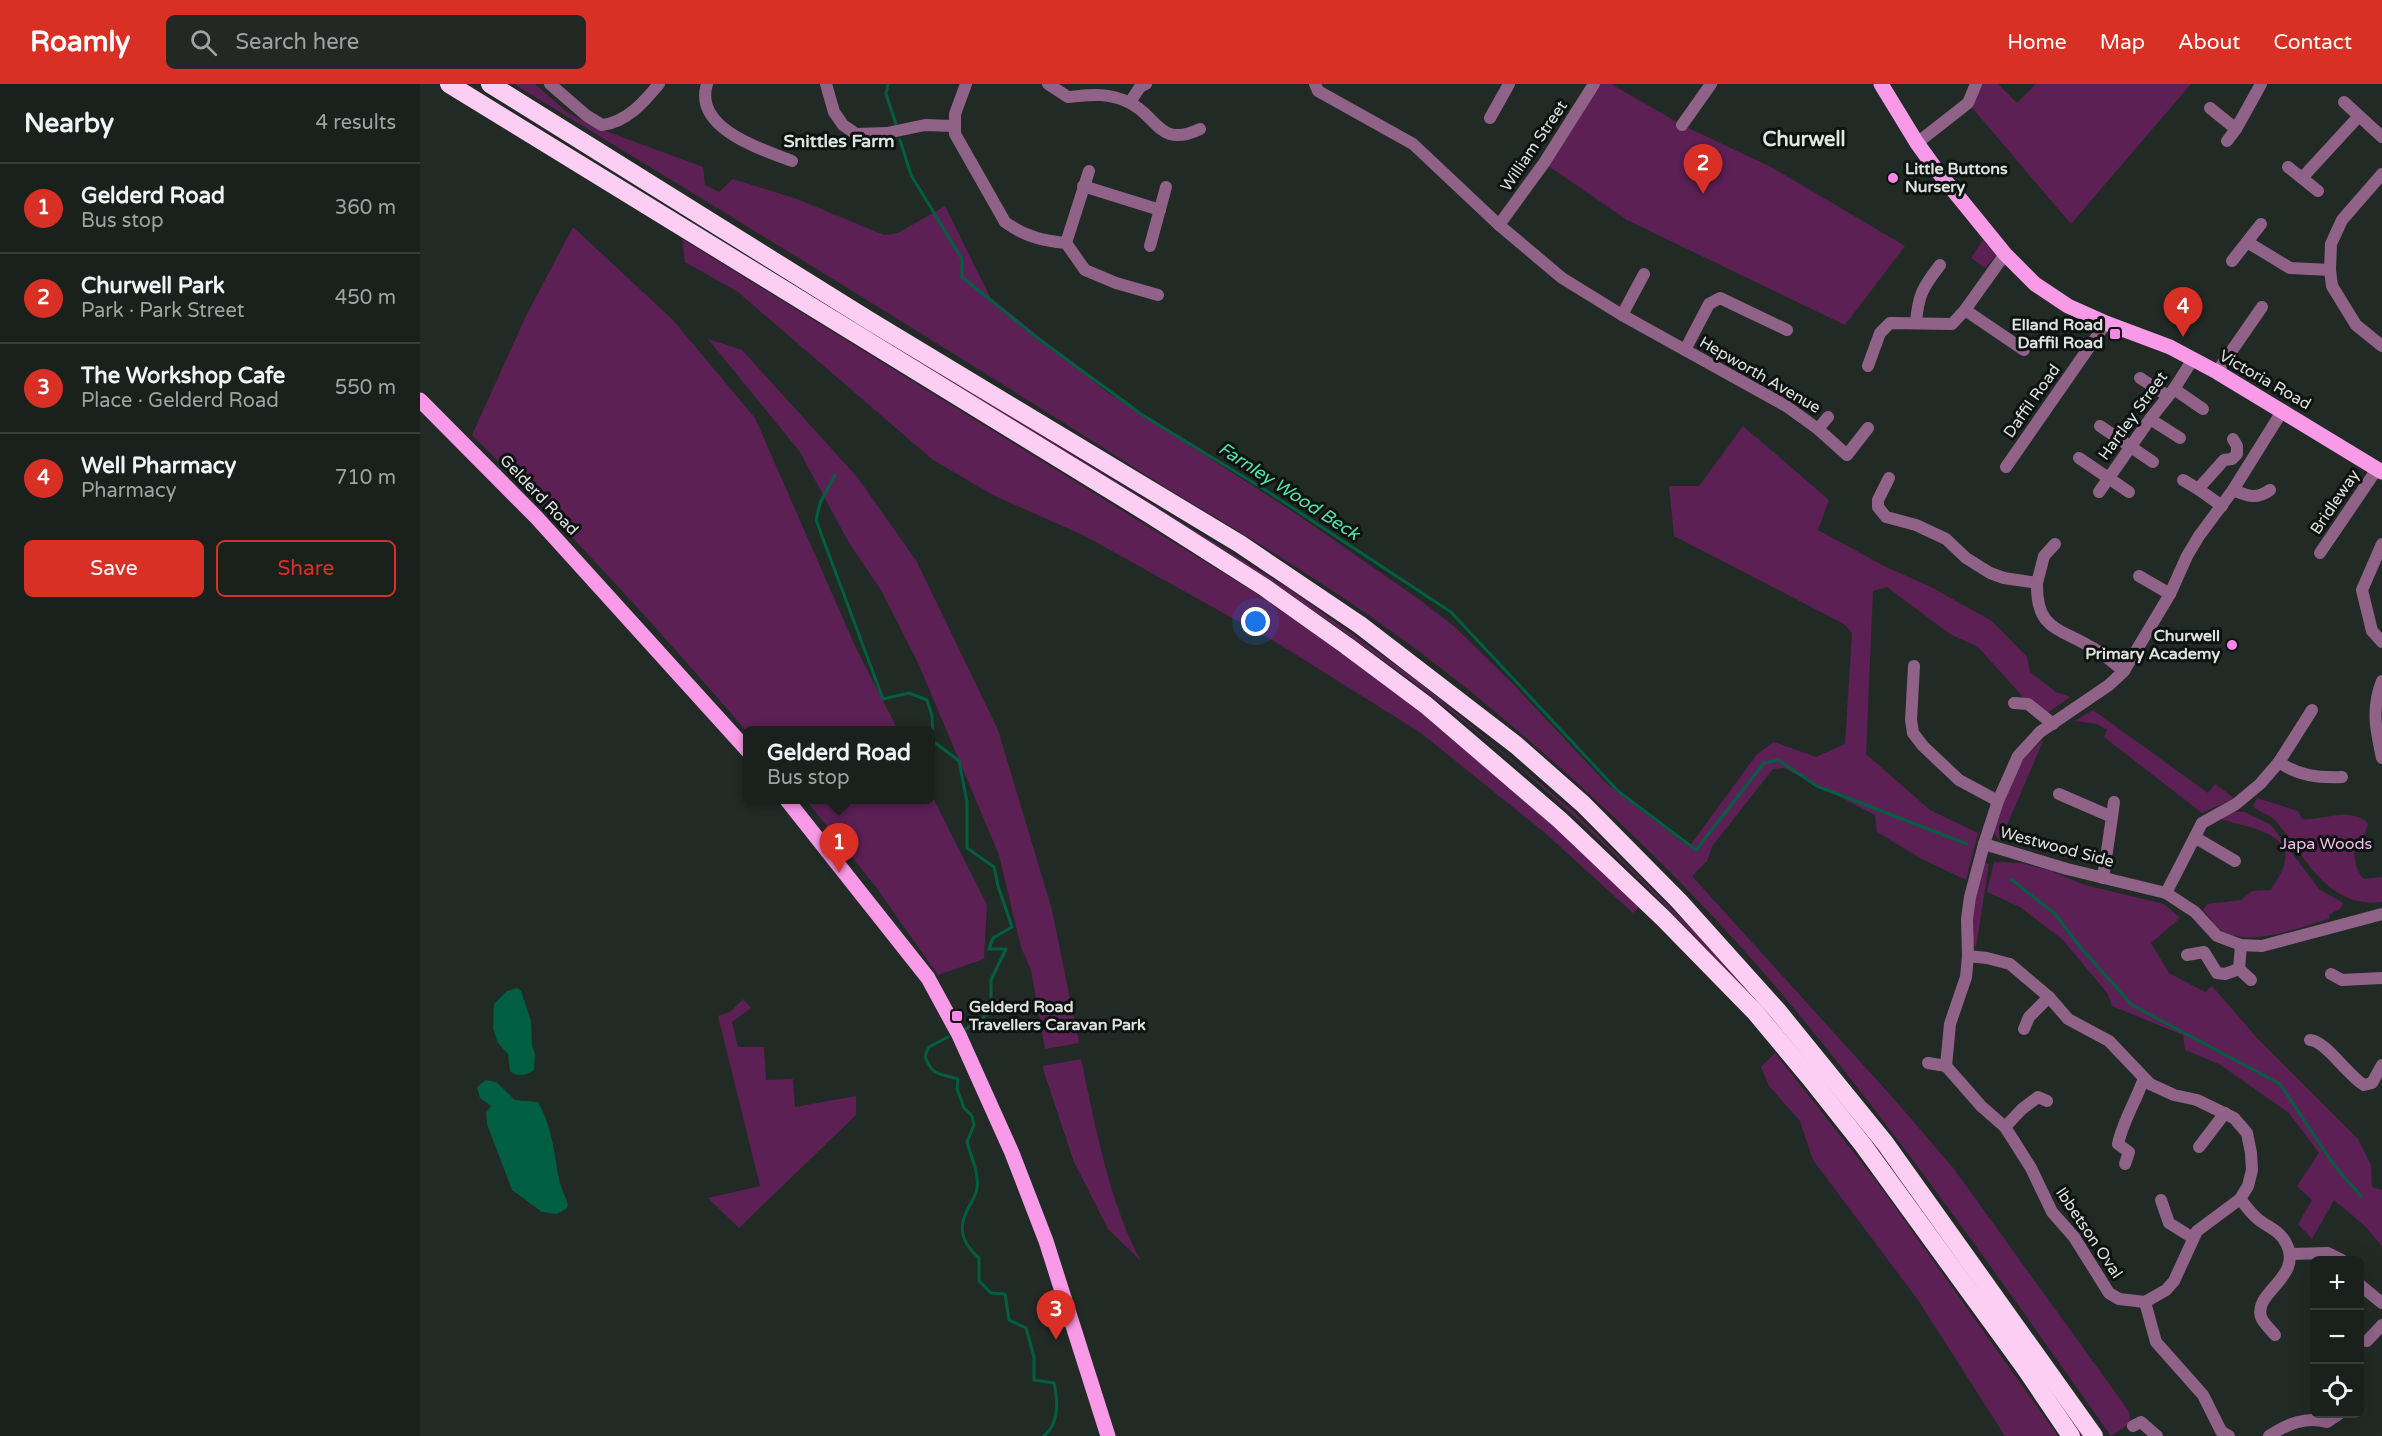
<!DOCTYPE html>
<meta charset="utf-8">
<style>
:root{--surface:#1a201c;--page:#232825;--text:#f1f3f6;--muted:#9fa3a3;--line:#383e3b;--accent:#d93025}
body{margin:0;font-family:"Varela Round",sans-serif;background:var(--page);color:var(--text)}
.controls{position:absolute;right:18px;bottom:18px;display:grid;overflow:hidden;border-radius:9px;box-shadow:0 6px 24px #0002}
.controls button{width:54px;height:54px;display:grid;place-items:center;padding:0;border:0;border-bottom:2px solid var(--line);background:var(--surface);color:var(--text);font:30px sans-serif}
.you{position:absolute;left:836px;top:538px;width:21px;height:21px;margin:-15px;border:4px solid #fff;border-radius:50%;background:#1a73e8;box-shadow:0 0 0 9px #1a73e833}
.badge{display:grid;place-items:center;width:39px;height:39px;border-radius:50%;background:var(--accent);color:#fff;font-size:20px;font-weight:700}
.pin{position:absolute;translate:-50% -50px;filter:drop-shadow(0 2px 3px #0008)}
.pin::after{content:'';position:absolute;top:32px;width:21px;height:18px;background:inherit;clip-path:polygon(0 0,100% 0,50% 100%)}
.popup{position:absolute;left:323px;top:642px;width:192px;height:78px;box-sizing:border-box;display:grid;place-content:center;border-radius:9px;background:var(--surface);filter:drop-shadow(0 2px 4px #0005);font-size:20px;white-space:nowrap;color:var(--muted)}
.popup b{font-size:22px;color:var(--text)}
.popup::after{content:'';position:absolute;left:50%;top:100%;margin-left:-12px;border:12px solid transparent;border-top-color:var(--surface)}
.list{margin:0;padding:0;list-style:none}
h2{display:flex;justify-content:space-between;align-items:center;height:78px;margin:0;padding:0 24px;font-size:26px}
h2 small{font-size:20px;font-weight:400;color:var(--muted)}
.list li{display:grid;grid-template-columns:39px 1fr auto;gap:18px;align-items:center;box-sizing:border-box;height:90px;padding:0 24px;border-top:2px solid var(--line)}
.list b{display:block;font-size:22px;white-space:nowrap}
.list p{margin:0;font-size:20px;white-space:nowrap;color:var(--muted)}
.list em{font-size:20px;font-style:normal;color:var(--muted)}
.actions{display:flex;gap:12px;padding:18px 24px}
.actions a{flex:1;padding:14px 0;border:2px solid var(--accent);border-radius:9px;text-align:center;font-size:21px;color:var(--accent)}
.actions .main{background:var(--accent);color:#fff}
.icon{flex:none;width:33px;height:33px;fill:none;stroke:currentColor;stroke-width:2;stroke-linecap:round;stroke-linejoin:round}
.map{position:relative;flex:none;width:1962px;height:1352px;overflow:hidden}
header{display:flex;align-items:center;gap:36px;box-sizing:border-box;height:84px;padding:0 30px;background:var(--accent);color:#fff}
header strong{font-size:28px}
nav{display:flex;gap:33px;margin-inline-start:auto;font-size:21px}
.search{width:420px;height:54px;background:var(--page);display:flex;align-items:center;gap:15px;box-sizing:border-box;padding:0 21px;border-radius:9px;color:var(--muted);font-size:22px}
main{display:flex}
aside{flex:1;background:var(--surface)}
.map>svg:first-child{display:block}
</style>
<header>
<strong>Roamly</strong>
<div class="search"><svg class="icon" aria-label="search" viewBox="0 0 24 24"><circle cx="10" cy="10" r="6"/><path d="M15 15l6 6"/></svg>Search here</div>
<nav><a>Home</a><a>Map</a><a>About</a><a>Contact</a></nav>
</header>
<main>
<aside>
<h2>Nearby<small>4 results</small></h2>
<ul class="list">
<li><span class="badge">1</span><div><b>Gelderd Road</b><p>Bus stop</p></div><em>360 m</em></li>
<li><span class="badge">2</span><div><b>Churwell Park</b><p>Park · Park Street</p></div><em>450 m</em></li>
<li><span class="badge">3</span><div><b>The Workshop Cafe</b><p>Place · Gelderd Road</p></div><em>550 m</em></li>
<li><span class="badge">4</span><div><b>Well Pharmacy</b><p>Pharmacy</p></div><em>710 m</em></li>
</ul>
<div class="actions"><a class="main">Save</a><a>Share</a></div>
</aside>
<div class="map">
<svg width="1962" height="1352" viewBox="0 0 1962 1352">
<rect width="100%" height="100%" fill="#222a26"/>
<!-- green -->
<g fill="#5c2055">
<path d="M94,0H115L147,28L172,42L283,83L285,101L299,108L313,95L377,115L464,151L478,149L525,122L570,213L687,308L875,429L1000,516L1035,543L1093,600L1187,700L1269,763L1337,670L1354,658L1396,673L1425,660L1432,549L1424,540L1254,452L1249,402H1279L1323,342L1409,416L1398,446L1466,483L1509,502L1572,537L1607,573L1610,588L1636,608L1650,613L1626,630L1605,615L1558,563L1530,550L1467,503L1453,507L1446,670L1510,726L1558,749L1546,796L1502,775L1457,748L1455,731L1364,684L1353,685L1293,761L1287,777L1272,792L1474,1015L1534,1085L1708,1326L1710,1332L1709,1340L1691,1352C1586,1204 1483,1055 1367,916C1291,825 1202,737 1112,659C1040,596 963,538 882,487C823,448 760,414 701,375C500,247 297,124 94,0Z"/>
<polygon points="1174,0 1191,0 1262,41 1353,84 1485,162 1425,241 1207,136 1124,79"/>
<polygon points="1556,0 1578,0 1597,19 1616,0 1771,0 1651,140 1548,19"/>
<path d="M153,143L253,236L335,334L435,562L478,646L327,648C239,545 148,446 52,351L106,232Z"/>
<polygon points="262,155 847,516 979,609 1060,673 1221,821 1213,829 1125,749 1001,649 854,557 665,452 575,412 513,376 318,208 265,178"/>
<polygon points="1563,156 1576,171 1565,184 1551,174"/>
<path d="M444,241L872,507L999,598L1153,727L1290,863L1344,923L1439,1039L1664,1352H1659L1341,925C1250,823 1154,725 1047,640C986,591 923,547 859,503L440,243Z"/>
<polygon points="288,255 322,266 438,394 497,478 578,646 632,826 659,959 625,965 611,886 601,863 579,771 499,581 461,506 429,459 380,368"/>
<polygon points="1673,626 1788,709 1795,700 1814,714 1782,729 1684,653 1687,646 1677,640 1655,637"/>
<polygon points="1624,655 1580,757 1575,750 1574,745 1596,685 1607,671"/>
<polygon points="511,710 567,821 564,875 518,891 456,803 386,716 510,716"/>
<path d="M1837,714L1878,727L1882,735C1903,737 1928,722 1948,739L1945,749L1934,761C1934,773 1935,786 1944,795L1962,793V818C1907,825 1885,772 1856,737C1850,730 1839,729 1833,722Z"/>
<path d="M1810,728H1825L1851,741L1899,805L1923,819L1920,825L1910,830L1909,835C1879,843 1826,866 1798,844C1793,839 1788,831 1783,826L1787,820L1821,816L1832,807L1851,806C1855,798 1864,786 1865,777C1871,747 1820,742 1801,735Z"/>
<polygon points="1574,778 1601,779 1631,787 1665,801 1744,820 1760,834 1731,859 1749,889 1785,908 1792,902 1838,955 1938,1055 1951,1081 1952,1103 1962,1106 1962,1162 1944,1141 1914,1116 1892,1155 1878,1140 1892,1116 1877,1102 1899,1069 1869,1029 1799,980 1765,966 1763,951 1692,922 1688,910 1643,856 1600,823 1567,808"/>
<path d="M1565,779L1569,780L1556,863C1543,844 1559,799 1565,779Z"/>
<polygon points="323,915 331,924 312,938 318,963 344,963 346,996 373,995 375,1023 436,1012 436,1031 319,1144 288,1114 340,1102 298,932 310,928"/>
<polygon points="1355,969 1460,1102 1638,1352 1585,1352 1498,1216 1393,1076 1380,1037 1349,1002 1341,983"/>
<path d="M661,975C675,1040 689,1119 721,1177L688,1145L654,1078L622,982Z"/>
</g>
<!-- water -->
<g fill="#005f42">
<path d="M97,904L101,907L111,937L112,962L115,970L114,986C106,991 98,994 90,987L88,970L78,959L73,945L74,920L87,907Z"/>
<path d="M66,996L76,998L95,1016L118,1018C133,1044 134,1071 140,1099C142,1107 146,1113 148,1121L146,1125L137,1130L122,1128L92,1106L67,1040L66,1029L71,1022L60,1014L57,1003Z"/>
</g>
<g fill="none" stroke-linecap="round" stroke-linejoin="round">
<!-- stream -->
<g stroke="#005f42" stroke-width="3">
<polyline points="468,0 466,10 476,40"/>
<polyline points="480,56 491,91 542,175 542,193 615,252 721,330 847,407 1031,528 1198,707 1276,766 1344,679 1358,676 1397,702 1547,760"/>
<polyline points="415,391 400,419 396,436 463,615 489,609 507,616 512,632 513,657 539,677 547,718 547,764 574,783 578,802 592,843 573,854 569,865 586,865 571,896 571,928 546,945"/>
<polyline points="1591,795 1635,830 1661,864 1712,921 1860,1000 1914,1081 1941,1112"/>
<path d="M528,953L509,963L505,972C513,994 520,989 538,995L537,1005L544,1024L552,1032L554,1041L547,1058C551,1073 559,1088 557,1104C556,1113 549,1121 546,1129C537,1148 545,1162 559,1174V1197L571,1209L585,1210L589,1236L606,1244L614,1273V1296L634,1299C638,1317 640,1339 624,1352"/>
</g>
<!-- minor -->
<g stroke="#906288" stroke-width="12">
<path d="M130,0L167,32L182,41C207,38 224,18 239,0"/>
<path d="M287,0C273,44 340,65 372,77"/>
<polyline points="406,0 414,28 423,41 436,50 467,49 505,41 534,42"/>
<path d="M546,0L535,30V50L585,138C604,152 623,157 646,159L665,186L696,199L738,211"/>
<path d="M628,0L648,13C670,11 686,8 708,18C738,31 738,65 780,45"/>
<polyline points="895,0 898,7 993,60 1079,141 1142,194 1202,231 1366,322 1398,345 1427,371 1448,344"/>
<polyline points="710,18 720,3 726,0"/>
<polyline points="1924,18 1962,53"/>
<polyline points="1790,24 1816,45 1841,0"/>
<polyline points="1070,34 1089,0"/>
<polyline points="1262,41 1291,0"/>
<polyline points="1807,57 1816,45"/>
<polyline points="1497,59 1548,19 1556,0"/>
<polyline points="1868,83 1898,107"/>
<polyline points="1962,90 1922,136 1911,160 1910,186 1912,202 1936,241 1962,262"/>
<polyline points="1882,94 1939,32"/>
<polyline points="663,102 740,126"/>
<polyline points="1079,141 1124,79 1174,0"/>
<polyline points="1827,158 1870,184 1910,186"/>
<polyline points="646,159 669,87"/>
<polyline points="730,162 746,103"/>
<polyline points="1812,177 1841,140"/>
<polyline points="1545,226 1604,266"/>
<polyline points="1202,231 1224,190"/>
<path d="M1496,239C1498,211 1503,203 1520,181"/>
<polyline points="1265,266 1289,220 1300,214 1367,246"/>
<polyline points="1448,282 1460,249 1470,239 1532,240 1545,226 1585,170"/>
<polyline points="1797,288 1842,223"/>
<polyline points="1720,294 1748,312"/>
<polyline points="1754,305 1783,325"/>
<polyline points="1863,326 1813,406 1779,452 1767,472 1750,510 1704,587 1689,601 1620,648 1598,672 1578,717 1564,760 1647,785 1746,809 1775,828 1797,852 1821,861 1842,862 1962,830"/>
<polyline points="1730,335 1760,354"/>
<polyline points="1680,342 1733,378"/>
<polyline points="1398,345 1408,333"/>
<polyline points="1659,374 1709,408"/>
<polyline points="1586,383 1686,239"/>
<path d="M1469,394L1458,416V423L1466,433L1496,441L1526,455L1546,474L1570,489L1584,494L1617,499C1616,544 1636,543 1669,562C1682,568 1692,578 1704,587"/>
<polyline points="1763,396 1778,405"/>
<path d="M1813,406C1828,412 1836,416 1850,406"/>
<polyline points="1679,408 1730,335 1754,305 1773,275"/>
<polyline points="1802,422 1778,405 1804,376 1812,375 1817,370 1817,362 1813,355"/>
<polyline points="1962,460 1942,506 1952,547 1962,558"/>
<polyline points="1900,469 1957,385"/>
<polyline points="1719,492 1750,510"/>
<polyline points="1617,499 1624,472 1635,460"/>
<polyline points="1494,582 1491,636 1493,649 1503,662 1539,696 1578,717"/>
<path d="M1962,597C1951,624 1956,647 1962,674"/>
<polyline points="1594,619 1608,620 1633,640"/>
<path d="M1859,678C1878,692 1899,694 1922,693"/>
<polyline points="1639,710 1692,733 1683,794"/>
<polyline points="1692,733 1694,718"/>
<polyline points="1776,754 1815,777"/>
<polyline points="1746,809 1782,739 1816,720 1840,700 1859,678 1892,626"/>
<polyline points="1767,871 1784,868 1797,889 1805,890 1819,885 1821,861"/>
<polyline points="1548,872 1567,874 1590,880 1629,913 1648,935 1689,957 1730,1000 1754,1011 1777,1016 1814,1034 1827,1049 1831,1069 1832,1086 1828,1102 1820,1115 1777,1147 1754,1197 1746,1206 1725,1218 1699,1215 1689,1209 1654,1153 1632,1128 1611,1084 1585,1043 1561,1022 1526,982 1530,940 1546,893 1548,872 1547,835 1550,813 1564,760"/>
<polyline points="1819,885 1831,896"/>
<polyline points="1911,890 1922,896 1962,894"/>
<polyline points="1604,945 1609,933 1629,913"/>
<path d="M1890,956C1906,957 1927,991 1944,1001L1952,999L1962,981"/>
<polyline points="1508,979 1526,982"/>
<polyline points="1585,1043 1602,1025 1618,1013 1627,1017"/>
<polyline points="1779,1063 1805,1029"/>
<path d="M1705,1080L1709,1068L1698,1060C1703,1037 1716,1017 1724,994"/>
<path d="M1820,1115C1826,1122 1831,1130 1839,1136C1848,1143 1860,1147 1866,1159C1884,1193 1833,1208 1841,1233C1843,1239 1851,1246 1855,1251"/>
<polyline points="1741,1116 1749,1139 1773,1154"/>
<polyline points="1870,1170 1908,1169 1922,1176"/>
<polyline points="1940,1201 1962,1219"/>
<polyline points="1725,1218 1736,1258 1783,1311 1801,1347 1809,1352"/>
<polyline points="1947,1257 1962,1241"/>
<polyline points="1713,1342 1721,1338 1737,1352"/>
<path d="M1849,1352C1867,1340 1886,1332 1907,1338L1919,1330"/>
</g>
<!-- major -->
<g stroke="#f99ae9" stroke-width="15">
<polyline points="1461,0 1497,59 1515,84 1585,170 1615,200 1648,222 1686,239 1750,263 1797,288 1962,388"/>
<polyline points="0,316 117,434 328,667"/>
<polyline points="367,716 508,894 539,951 592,1069 626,1157 688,1352"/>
</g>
<!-- highway -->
<g stroke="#fccef3" stroke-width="18">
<polyline points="29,0 731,431 844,503 927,562 1006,621 1140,736 1243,834 1335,928 1390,994 1443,1061 1605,1284 1651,1352"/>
<polyline points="70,0 450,237 820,460 940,541 1096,661 1163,720 1259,817 1357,926 1465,1059 1674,1352"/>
</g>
</g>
<!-- markers -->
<g fill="#f987e8" stroke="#0e1210" stroke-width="2">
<circle cx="1473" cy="94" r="6"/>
<rect x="1689" y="244" width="12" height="12" rx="3"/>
<circle cx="1812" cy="561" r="6"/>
<rect x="531" y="926" width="12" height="12" rx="3"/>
</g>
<g text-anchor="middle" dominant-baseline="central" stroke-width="6" stroke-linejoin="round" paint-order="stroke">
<!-- street labels -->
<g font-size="16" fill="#dde2e0" stroke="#0e1210">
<text transform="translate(1114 62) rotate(-56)">William Street</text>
<text transform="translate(1340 291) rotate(30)">Hepworth Avenue</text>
<text transform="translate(1845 296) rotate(30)">Victoria Road</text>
<text transform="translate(1612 317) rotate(-55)">Daffil Road</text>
<text transform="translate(1713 332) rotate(-54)">Hartley Street</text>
<text transform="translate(119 411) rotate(46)">Gelderd Road</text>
<text transform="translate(1915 418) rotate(-56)">Bridleway</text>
<text transform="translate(1637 763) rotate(15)">Westwood Side</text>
<text transform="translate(1669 1149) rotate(56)">Ibbetson Oval</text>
</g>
<!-- poi labels -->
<g font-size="16" font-weight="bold" fill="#dde2e0" stroke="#0e1210" text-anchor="start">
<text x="1485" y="85">Little Buttons<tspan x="1485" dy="18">Nursery</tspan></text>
<text x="1683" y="241" text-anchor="end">Elland Road<tspan x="1683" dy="18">Daffil Road</tspan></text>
<text x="1800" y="552" text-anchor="end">Churwell<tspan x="1800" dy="18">Primary Academy</tspan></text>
<text x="549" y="923">Gelderd Road<tspan x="549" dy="18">Travellers Caravan Park</tspan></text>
</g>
<!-- park labels -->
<g font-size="16" fill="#f5bdeb" stroke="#0e1210">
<text x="1906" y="760">Japa Woods</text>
</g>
<!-- neighbourhood labels -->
<g font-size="18" font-weight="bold" fill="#dde7e2" stroke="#0e1210">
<text x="419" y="57">Snittles Farm</text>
</g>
<!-- water labels -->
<g font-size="18" font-style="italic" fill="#53e1aa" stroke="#0e1210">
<text transform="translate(869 407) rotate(33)">Farnley Wood Beck</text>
</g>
<!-- quarter labels -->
<g font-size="20" font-weight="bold" fill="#dde7e2" stroke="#0e1210">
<text x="1384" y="56">Churwell</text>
</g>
</g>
</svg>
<div class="controls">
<button>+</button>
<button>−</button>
<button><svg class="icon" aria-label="locate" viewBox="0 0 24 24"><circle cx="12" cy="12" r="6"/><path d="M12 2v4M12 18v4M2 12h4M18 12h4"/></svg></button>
</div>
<div class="you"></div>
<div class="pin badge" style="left:419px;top:789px">1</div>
<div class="popup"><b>Gelderd Road</b>Bus stop</div>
<div class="pin badge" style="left:1283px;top:110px">2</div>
<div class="pin badge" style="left:636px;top:1256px">3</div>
<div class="pin badge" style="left:1763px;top:253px">4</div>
</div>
</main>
